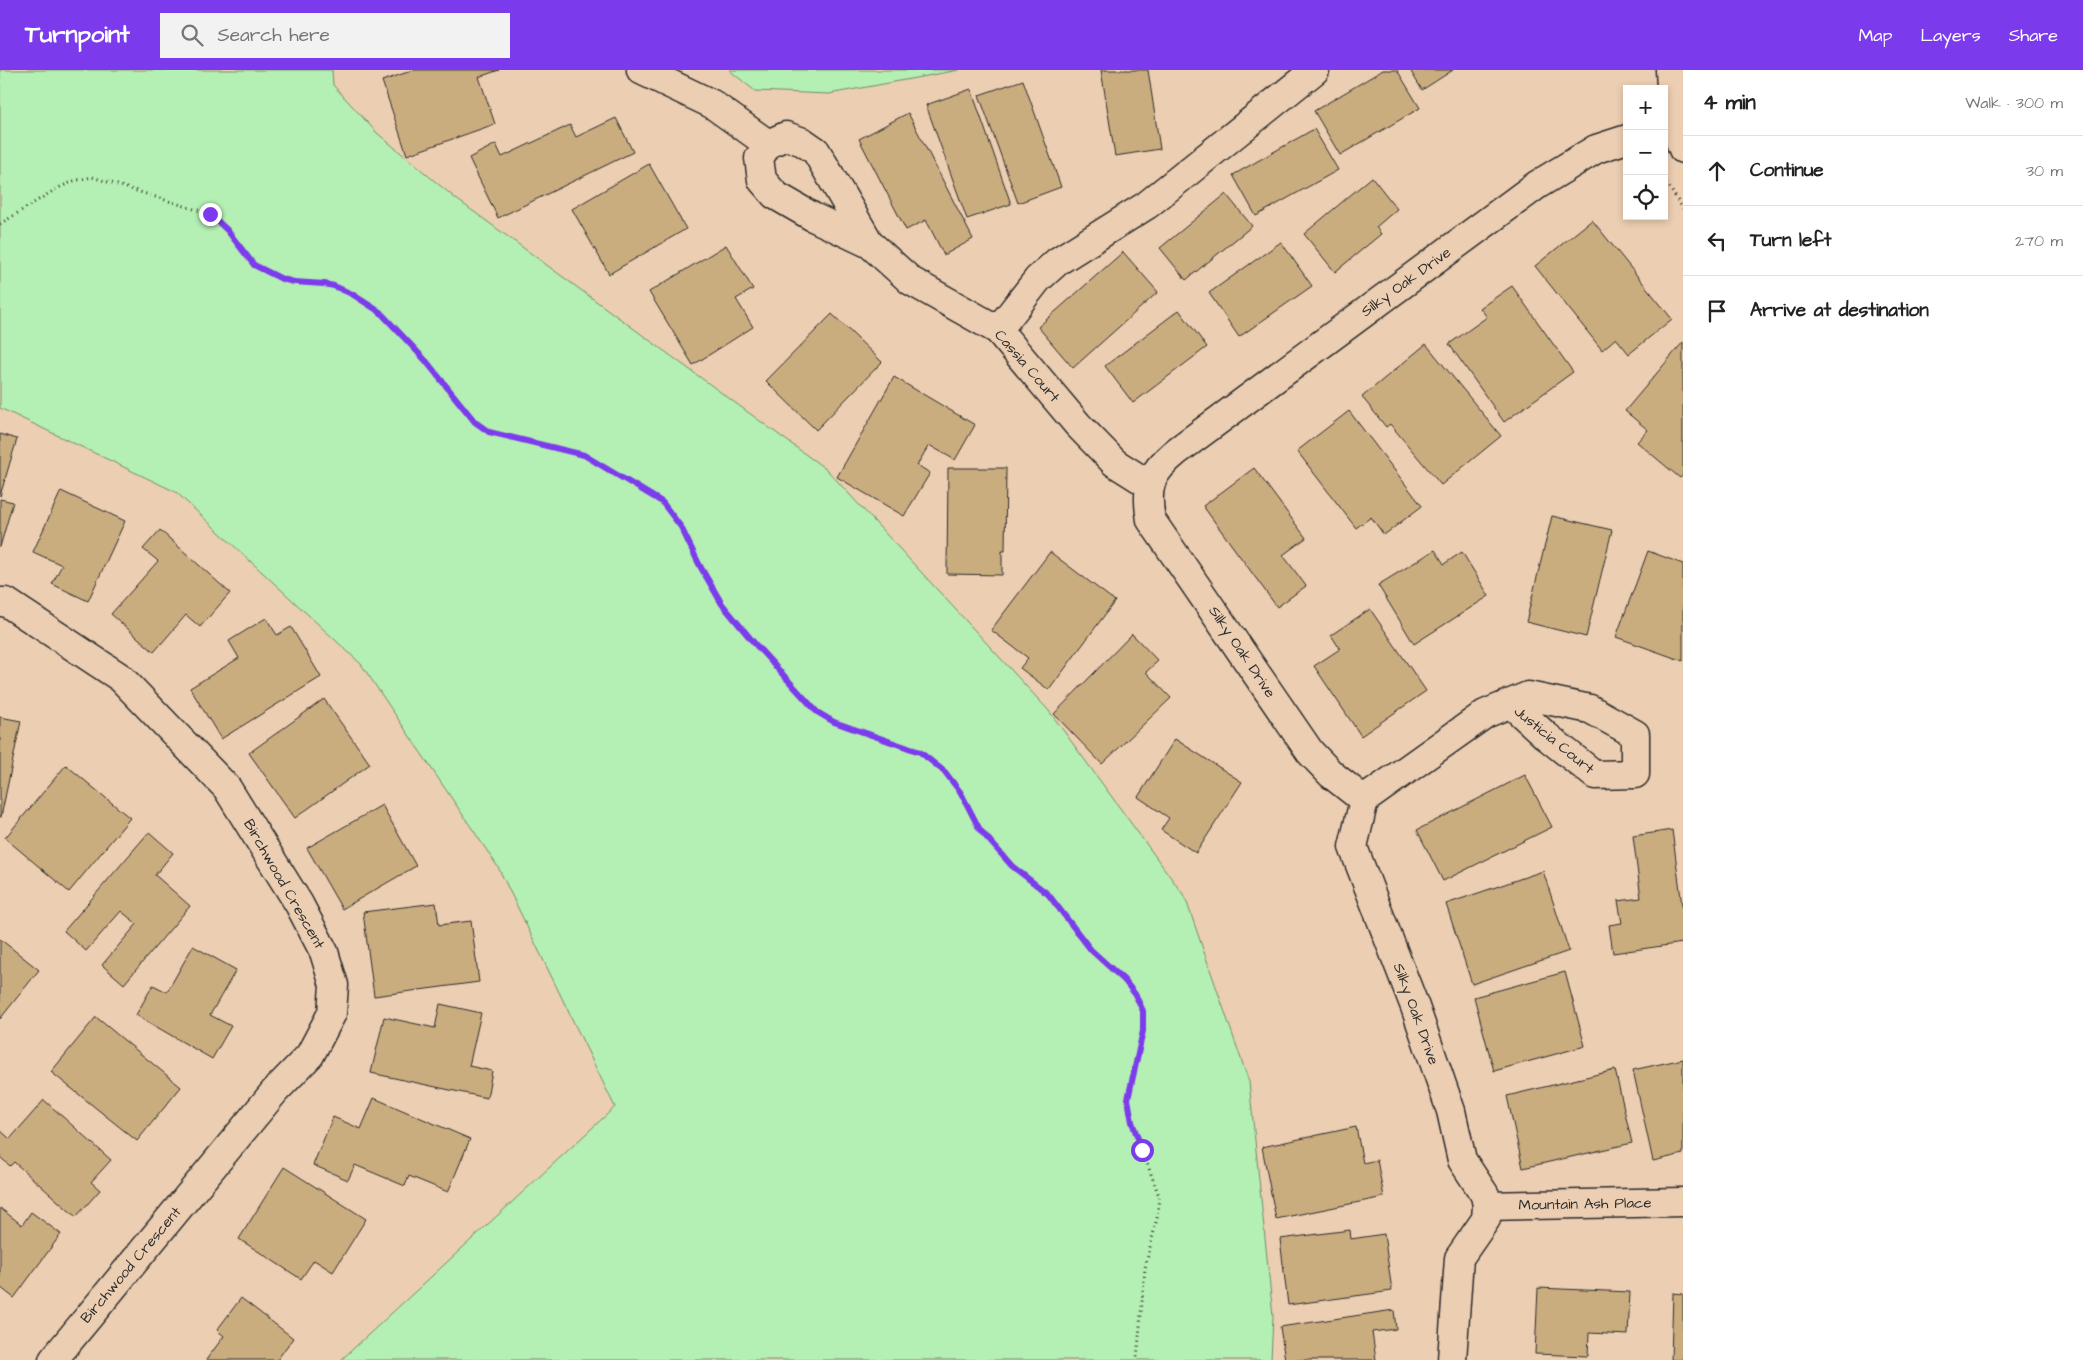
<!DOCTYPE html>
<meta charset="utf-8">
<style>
:root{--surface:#fff;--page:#f2f2f2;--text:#222;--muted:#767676;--line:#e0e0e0;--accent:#7c3aed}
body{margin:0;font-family:"Architects Daughter",sans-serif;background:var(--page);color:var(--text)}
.controls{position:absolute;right:15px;top:15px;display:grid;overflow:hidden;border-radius:0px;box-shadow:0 2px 8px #0003}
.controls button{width:45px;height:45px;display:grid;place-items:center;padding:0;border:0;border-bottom:1px solid var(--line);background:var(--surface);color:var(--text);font:25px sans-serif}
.stop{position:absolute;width:15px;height:15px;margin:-11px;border:4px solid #7c3aed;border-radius:50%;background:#fff}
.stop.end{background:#7c3aed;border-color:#fff;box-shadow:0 1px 5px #0008}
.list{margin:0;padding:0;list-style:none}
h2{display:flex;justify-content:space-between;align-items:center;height:65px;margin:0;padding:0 20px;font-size:21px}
h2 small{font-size:16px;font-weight:400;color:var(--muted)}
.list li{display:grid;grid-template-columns:32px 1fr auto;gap:15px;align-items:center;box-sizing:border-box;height:70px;padding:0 20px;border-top:1px solid var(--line)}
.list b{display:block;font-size:19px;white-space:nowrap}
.list em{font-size:16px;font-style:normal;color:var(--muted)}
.icon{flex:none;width:28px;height:28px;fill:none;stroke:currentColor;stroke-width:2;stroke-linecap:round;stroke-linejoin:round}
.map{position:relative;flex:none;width:1683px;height:1290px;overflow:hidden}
header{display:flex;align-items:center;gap:30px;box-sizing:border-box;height:70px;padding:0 25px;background:var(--accent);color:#fff}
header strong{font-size:24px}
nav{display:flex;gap:28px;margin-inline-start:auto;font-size:18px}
.search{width:350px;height:45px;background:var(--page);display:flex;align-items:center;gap:12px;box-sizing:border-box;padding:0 18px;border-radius:0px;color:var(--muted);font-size:19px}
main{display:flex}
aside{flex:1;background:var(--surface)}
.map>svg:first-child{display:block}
</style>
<header>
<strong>Turnpoint</strong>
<div class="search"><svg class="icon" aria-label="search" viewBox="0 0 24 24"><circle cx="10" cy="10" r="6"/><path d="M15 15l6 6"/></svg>Search here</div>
<nav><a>Map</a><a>Layers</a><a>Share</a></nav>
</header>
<main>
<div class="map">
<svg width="1683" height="1290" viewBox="0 0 1683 1290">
<rect width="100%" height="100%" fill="#ecceb2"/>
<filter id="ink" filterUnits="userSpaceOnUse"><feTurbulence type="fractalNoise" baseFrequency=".02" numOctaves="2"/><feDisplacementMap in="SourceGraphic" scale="10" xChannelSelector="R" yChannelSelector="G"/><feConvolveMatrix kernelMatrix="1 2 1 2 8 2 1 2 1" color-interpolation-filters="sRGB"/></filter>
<g filter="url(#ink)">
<!-- green -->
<g fill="#b4efb3" stroke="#708d6f">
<polygon points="0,0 332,0 333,15 377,63 455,128 827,400 1049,641 1185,827 1249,1012 1273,1246 1271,1290 341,1290 615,1037 498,797 361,594 176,422 0,338"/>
<polygon points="729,0 959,0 829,24 755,21"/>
</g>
<!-- building -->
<g fill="#caad7f" stroke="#2b2b2b">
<polygon points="414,0 499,0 479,7 495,54 407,85 382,11"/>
<polygon points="1101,0 1148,0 1160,79 1115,86"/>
<polygon points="1383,0 1397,0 1420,38 1340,85 1314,41"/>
<polygon points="1410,0 1453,0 1422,20"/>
<polygon points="1023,10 1061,117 1018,133 979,25"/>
<polygon points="971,19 1011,134 967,149 926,35"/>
<polygon points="908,43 973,169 944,185 926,150 906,160 859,69"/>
<polygon points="616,48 633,82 498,148 469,88 496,74 502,87 570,55 576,67"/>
<polygon points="1314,59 1338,100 1256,146 1233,105"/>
<polygon points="649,94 686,159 609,204 572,139"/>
<polygon points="1372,107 1397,139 1376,157 1381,164 1335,202 1304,164"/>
<polygon points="1226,124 1252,156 1186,210 1160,178"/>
<polygon points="1592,150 1672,249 1629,284 1616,268 1602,280 1535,196"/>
<polygon points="1281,172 1312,216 1239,267 1209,223"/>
<polygon points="726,175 753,219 736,229 753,257 693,295 649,222"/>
<polygon points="1123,182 1158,222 1073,298 1038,257"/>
<polygon points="1512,216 1573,302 1504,352 1449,274 1487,247 1480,238"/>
<polygon points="1179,240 1207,277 1133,333 1105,296"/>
<polygon points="832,244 882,292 816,360 766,311"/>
<polygon points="1683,272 1683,405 1680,408 1637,372 1648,360 1625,341"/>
<polygon points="1426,274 1501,366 1441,415 1390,354 1386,357 1362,327"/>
<polygon points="894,307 975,355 955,390 929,375 917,395 930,403 904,446 837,407"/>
<polygon points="1349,341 1422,436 1384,465 1371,447 1356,458 1297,381"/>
<polygon points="0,364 17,369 0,426"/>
<polygon points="948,398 1006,398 1005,481 1002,481 1002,505 947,504"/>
<polygon points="1254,398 1306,468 1283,485 1306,516 1277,537 1203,436"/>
<polygon points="61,421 125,451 88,531 52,514 62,495 33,482"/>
<polygon points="0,429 13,432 0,477"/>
<polygon points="1552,446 1612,460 1586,567 1526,552"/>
<polygon points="160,460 230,523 200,557 186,545 154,582 111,544 158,491 143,479"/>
<polygon points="1435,480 1444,494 1462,482 1489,526 1414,574 1378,515"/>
<polygon points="1648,481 1683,494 1683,591 1616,567"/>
<polygon points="1050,482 1115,531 1049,620 1020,598 1028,588 991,560"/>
<polygon points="1370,539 1426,621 1361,666 1314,596 1340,579 1331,565"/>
<polygon points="266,548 277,565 291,557 321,607 221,669 190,618 239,588 229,571"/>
<polygon points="1132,564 1158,591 1146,602 1171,628 1102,694 1054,644"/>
<polygon points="324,629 370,694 295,748 249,683"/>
<polygon points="0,647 21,651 1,747 0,747"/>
<polygon points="1175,669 1242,712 1196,783 1161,760 1169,748 1138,727"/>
<polygon points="66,695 130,748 69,822 5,768"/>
<polygon points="1525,705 1552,757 1443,811 1417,760"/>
<polygon points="382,735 416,796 342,839 307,778"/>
<polygon points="1672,760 1683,843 1683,873 1613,883 1609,855 1622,853 1618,831 1641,828 1633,766"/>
<polygon points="149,762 173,783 155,805 190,836 124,914 102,895 137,854 121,841 86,881 64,861"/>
<polygon points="1543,801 1569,881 1472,914 1446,834"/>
<polygon points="436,833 439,855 471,851 479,912 374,926 363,842"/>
<polygon points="0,869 39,900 0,949"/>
<polygon points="193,876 236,900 210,945 231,956 212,989 136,945 153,915 167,922"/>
<polygon points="1565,902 1585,976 1494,1001 1474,927"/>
<polygon points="440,934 481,943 469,996 492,1001 487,1028 371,1003 384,947 435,958"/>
<polygon points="96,947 181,1017 137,1071 51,1002"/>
<polygon points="1683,989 1683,1084 1653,1091 1633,1000"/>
<polygon points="1615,1000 1632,1073 1523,1098 1507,1026"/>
<polygon points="374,1028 470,1069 448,1122 409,1106 405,1116 355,1095 348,1110 313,1095 333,1047 361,1059"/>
<polygon points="44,1030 111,1090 91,1112 100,1120 76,1147 14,1092 10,1096 0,1087 0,1060 10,1069"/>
<polygon points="1356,1057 1363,1093 1377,1090 1384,1127 1276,1149 1262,1077"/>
<polygon points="284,1097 366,1149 333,1202 314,1190 301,1209 239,1169"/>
<polygon points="0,1138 22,1155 31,1142 61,1164 14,1228 0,1217"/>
<polygon points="1350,1160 1351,1169 1384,1164 1392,1221 1288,1235 1280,1169"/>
<polygon points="1538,1218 1630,1222 1628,1265 1589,1263 1588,1286 1535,1284"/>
<polygon points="1673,1223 1683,1224 1683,1290 1671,1290"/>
<polygon points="241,1228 293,1268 277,1290 206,1290 224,1266 217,1260"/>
<polygon points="1394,1240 1396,1259 1372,1262 1376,1290 1285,1290 1280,1257"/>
</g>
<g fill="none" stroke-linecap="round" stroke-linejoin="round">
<!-- minor casing -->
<g stroke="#2b2b2b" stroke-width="31">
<g id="minor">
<polyline points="641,0 712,34 768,74"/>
<polyline points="1670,0 1673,54 1683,79"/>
<polyline points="870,174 816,81 803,72 786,66 768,74 759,88 762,110 775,125 813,147 870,174 911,211 998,260 1078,355 1115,393 1150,415"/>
<polyline points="998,260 1038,209 1058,191 1147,135 1315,0"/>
<polyline points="0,532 6,532 121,608 227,718 299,834 324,882 334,915 332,943 310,985 275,1021 53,1290"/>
<polyline points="1364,730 1485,644 1528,626 1590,639 1635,664 1635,704 1595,705 1545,665 1510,633"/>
<polyline points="1487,1136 1683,1132"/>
<path d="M1452,1290L1459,1188L1486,1149L1487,1136L1485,1125L1462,1090L1451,1041L1415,937L1353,777L1364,730L1331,704L1310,682L1151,450C1145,416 1150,403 1177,381L1537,115L1596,79L1627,69"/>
</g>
</g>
<!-- path -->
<g stroke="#2b2b2b" stroke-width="3" stroke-dasharray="1 4" stroke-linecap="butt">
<polyline points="1664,109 1683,139"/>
<polyline points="0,154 56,119 74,111 92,107 210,144 227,160 254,195 282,209 294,212 324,213 352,224 380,242 427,291 475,352 489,362 584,385 662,432 681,457 700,496 722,534 755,574 817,641 834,652 920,683 945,702 961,723 981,760 1012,796 1047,825 1091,880 1124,910 1135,924 1143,941 1143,961 1128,1029 1132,1052 1159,1126 1157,1148 1145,1198 1137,1290"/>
</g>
<!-- minor -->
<use href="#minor" stroke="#ecceb2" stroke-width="28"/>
</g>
</g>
<g fill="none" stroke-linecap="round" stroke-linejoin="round" filter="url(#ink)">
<!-- route -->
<polyline stroke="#7c3aed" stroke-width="6" points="210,144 227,160 254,195 282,209 294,212 324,214 334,216 352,224 380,242 426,291 475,352 489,362 584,385 662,432 681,457 700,496 722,534 755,574 817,642 834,652 920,682 945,702 961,723 980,760 1012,796 1048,824 1091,880 1124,910 1135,924 1143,941 1143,961 1128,1029 1132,1052 1142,1080"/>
</g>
<g text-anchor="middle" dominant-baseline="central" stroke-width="4" stroke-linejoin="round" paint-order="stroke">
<!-- street labels -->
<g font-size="15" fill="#2b2b2b" stroke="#ecceb2">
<text transform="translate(1406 212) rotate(-36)">Silky Oak Drive</text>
<text transform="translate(1027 296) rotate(49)">Cassia Court</text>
<text transform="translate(1242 582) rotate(56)">Silky Oak Drive</text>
<text transform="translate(1554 670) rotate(39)">Justicia Court</text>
<text transform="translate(284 814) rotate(60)">Birchwood Crescent</text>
<text transform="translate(1416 944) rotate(70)">Silky Oak Drive</text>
<text transform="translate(1585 1134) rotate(-1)">Mountain Ash Place</text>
<text transform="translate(131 1195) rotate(-50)">Birchwood Crescent</text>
</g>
</g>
</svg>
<div class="controls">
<button>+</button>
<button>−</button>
<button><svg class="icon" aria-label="locate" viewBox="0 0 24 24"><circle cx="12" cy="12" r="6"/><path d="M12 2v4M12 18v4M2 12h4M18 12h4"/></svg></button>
</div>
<div class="stop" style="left:1142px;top:1080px"></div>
<div class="stop end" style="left:210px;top:144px"></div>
</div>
<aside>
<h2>4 min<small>Walk · 300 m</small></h2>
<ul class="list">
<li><svg class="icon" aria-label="ahead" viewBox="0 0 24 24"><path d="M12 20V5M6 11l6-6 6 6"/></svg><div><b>Continue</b></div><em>30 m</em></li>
<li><svg class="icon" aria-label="left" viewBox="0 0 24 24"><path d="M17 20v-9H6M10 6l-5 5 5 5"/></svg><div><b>Turn left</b></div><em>270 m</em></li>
<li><svg class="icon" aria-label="arrive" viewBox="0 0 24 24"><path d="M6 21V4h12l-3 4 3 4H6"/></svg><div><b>Arrive at destination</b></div></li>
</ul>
</aside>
</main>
